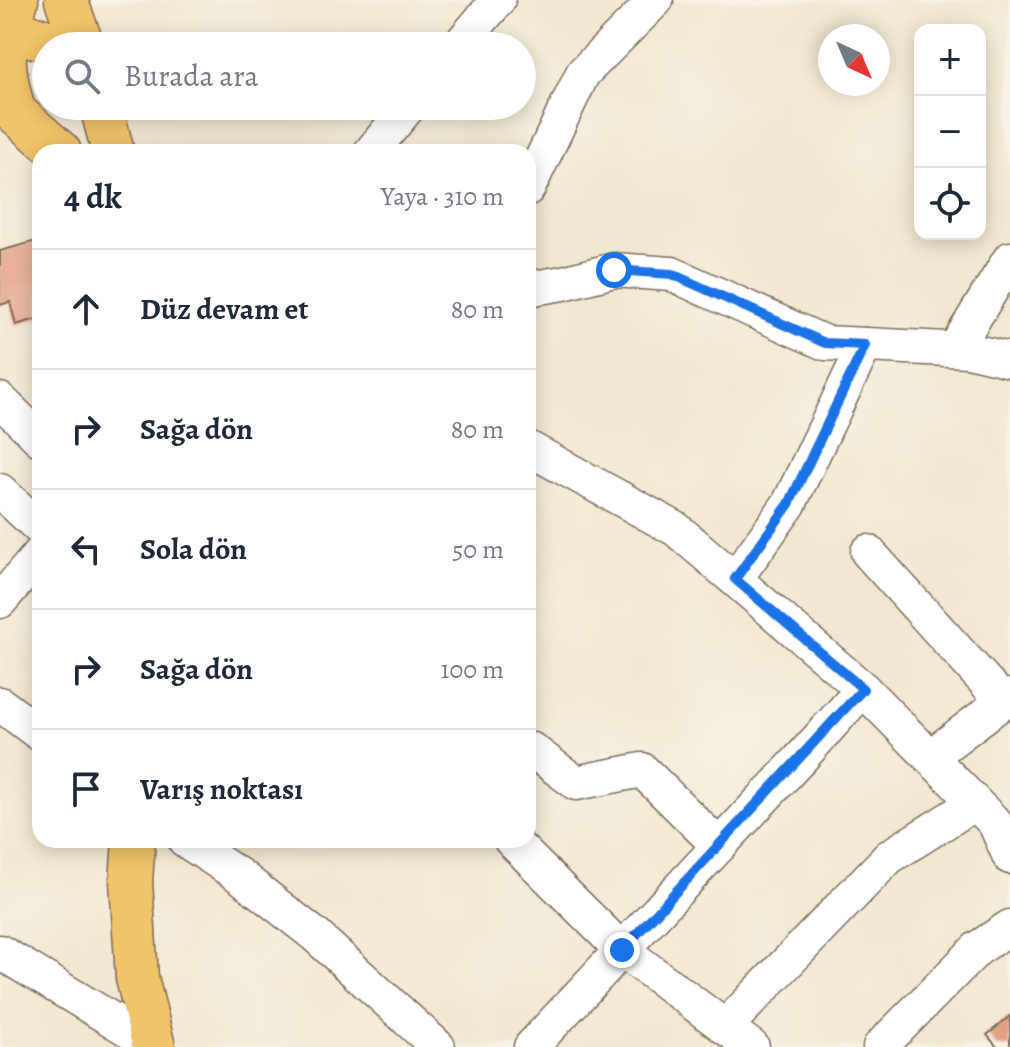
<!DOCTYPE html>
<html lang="tr">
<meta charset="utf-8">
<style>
:root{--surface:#fff;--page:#f2f2f3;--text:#1f2937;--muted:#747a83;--line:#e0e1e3}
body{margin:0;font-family:Alegreya,serif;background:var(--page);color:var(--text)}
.controls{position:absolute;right:24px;top:24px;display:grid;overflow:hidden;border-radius:16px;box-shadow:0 4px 20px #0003}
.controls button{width:72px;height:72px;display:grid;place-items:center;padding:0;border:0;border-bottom:2px solid var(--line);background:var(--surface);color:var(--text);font:40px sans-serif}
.compass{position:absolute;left:818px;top:24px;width:72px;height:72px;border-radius:50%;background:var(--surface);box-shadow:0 4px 20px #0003;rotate:136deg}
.stop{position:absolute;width:24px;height:24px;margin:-18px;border:6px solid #1a73e8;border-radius:50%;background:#fff}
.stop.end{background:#1a73e8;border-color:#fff;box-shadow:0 2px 8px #0008}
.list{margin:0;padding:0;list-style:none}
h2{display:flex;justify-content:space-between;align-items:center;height:104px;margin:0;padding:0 32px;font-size:34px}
h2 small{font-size:26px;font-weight:400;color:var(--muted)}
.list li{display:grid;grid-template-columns:52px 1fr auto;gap:24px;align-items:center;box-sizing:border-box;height:120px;padding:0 32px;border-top:2px solid var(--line)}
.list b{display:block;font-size:30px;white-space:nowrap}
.list em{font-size:26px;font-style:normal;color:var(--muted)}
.icon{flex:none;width:44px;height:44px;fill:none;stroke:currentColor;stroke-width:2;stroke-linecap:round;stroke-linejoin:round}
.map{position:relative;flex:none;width:1010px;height:1047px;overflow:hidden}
.search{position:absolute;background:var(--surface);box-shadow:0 4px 20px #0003;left:32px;top:32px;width:504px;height:88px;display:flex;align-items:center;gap:20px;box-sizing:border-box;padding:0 28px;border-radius:44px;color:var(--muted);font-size:30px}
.panel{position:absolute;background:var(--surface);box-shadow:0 4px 20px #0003;left:32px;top:144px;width:504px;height:704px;border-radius:24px}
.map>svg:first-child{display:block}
</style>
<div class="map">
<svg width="1010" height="1047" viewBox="0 0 1010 1047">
<rect width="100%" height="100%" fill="#f7f3e8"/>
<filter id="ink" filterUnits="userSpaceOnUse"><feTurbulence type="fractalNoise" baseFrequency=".0125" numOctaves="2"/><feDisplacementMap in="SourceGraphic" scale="16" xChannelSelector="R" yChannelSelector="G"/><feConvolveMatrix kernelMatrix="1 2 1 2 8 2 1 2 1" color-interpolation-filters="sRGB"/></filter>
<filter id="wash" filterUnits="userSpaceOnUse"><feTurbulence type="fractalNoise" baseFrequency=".006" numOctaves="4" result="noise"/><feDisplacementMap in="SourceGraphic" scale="32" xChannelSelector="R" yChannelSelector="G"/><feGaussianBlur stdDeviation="1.8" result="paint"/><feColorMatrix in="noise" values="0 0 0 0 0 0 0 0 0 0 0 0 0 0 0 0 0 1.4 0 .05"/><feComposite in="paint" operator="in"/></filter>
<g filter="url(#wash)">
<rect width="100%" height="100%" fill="#f2e7d0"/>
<g id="blocks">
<!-- building -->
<g fill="#e29778">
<polygon points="40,240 40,318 16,325 10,302 0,305 0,251"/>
<polygon points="1010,1016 1010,1047 997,1047 987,1035"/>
</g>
</g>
</g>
<g filter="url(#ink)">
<use href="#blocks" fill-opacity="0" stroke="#7b6c5c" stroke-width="2"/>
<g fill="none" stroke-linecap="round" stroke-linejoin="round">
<!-- minor casing -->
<g stroke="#7b6c5c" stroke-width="37">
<g id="minor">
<polyline points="459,46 498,0"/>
<polyline points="371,152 409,106"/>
<polyline points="528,188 583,73 656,0"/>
<polyline points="528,289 563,283 614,270 672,274 825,343 968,350 1010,360"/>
<polyline points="955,349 1010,259"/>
<polyline points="0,400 40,439"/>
<polyline points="528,448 676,529 863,689 995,823 1010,857"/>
<polyline points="0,491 40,528"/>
<polyline points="868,552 1003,701"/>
<polyline points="735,579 789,504 865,345"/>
<polyline points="0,601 40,554"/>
<polyline points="0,704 40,734"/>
<polyline points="532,750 576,783 642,770 719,846"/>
<polyline points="930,757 1010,696"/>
<polyline points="185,840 240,876 315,935 438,1047"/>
<polyline points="511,840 622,950 752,1047"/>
<polyline points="0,952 154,1045"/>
<polyline points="725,1027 889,857 975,803"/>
<polyline points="531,1047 802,757 863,689"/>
<polyline points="880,1047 977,949 1010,927"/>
</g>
</g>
<!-- major casing -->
<g stroke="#7b6c5c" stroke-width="45">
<g id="major">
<polyline points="66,0 83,46"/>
<polyline points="0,27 51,42 56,46"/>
<polyline points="0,99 60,152"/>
<polyline points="101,106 113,152"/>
<path d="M14,110C0,60 3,49 17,0"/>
<polyline points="134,840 131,881 137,978 154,1047"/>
</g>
</g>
<!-- minor -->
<use href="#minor" stroke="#fff" stroke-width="34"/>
<!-- major -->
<use href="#major" stroke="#f1c36a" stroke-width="42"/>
</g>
</g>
<g fill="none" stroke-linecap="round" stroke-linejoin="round" filter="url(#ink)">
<!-- route -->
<polyline stroke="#1a73e8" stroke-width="10" points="614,270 672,274 825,343 865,345 789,504 735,579 863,689 622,950"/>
</g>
</svg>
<div class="controls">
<button>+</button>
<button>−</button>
<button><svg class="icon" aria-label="locate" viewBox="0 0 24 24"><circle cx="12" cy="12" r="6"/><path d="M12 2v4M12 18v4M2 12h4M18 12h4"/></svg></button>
</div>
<svg class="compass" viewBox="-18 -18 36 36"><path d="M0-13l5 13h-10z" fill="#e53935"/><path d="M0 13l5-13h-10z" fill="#747a83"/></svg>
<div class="stop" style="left:614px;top:270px"></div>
<div class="stop end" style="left:622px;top:950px"></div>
<div class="search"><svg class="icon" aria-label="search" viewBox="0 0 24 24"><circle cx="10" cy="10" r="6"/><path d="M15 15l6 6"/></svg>Burada ara</div>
<section class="panel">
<h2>4 dk<small>Yaya · 310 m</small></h2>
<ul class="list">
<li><svg class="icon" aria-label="ahead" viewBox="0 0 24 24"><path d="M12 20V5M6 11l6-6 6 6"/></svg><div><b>Düz devam et</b></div><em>80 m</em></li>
<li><svg class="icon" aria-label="right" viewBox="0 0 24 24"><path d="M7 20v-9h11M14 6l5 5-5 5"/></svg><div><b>Sağa dön</b></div><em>80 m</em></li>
<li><svg class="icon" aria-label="left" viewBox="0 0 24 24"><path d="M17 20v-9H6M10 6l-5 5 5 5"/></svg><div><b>Sola dön</b></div><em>50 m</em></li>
<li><svg class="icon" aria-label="right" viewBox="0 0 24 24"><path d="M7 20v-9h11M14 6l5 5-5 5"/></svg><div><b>Sağa dön</b></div><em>100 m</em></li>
<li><svg class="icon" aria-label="arrive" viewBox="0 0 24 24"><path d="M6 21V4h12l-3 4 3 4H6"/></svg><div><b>Varış noktası</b></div></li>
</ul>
</section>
</div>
